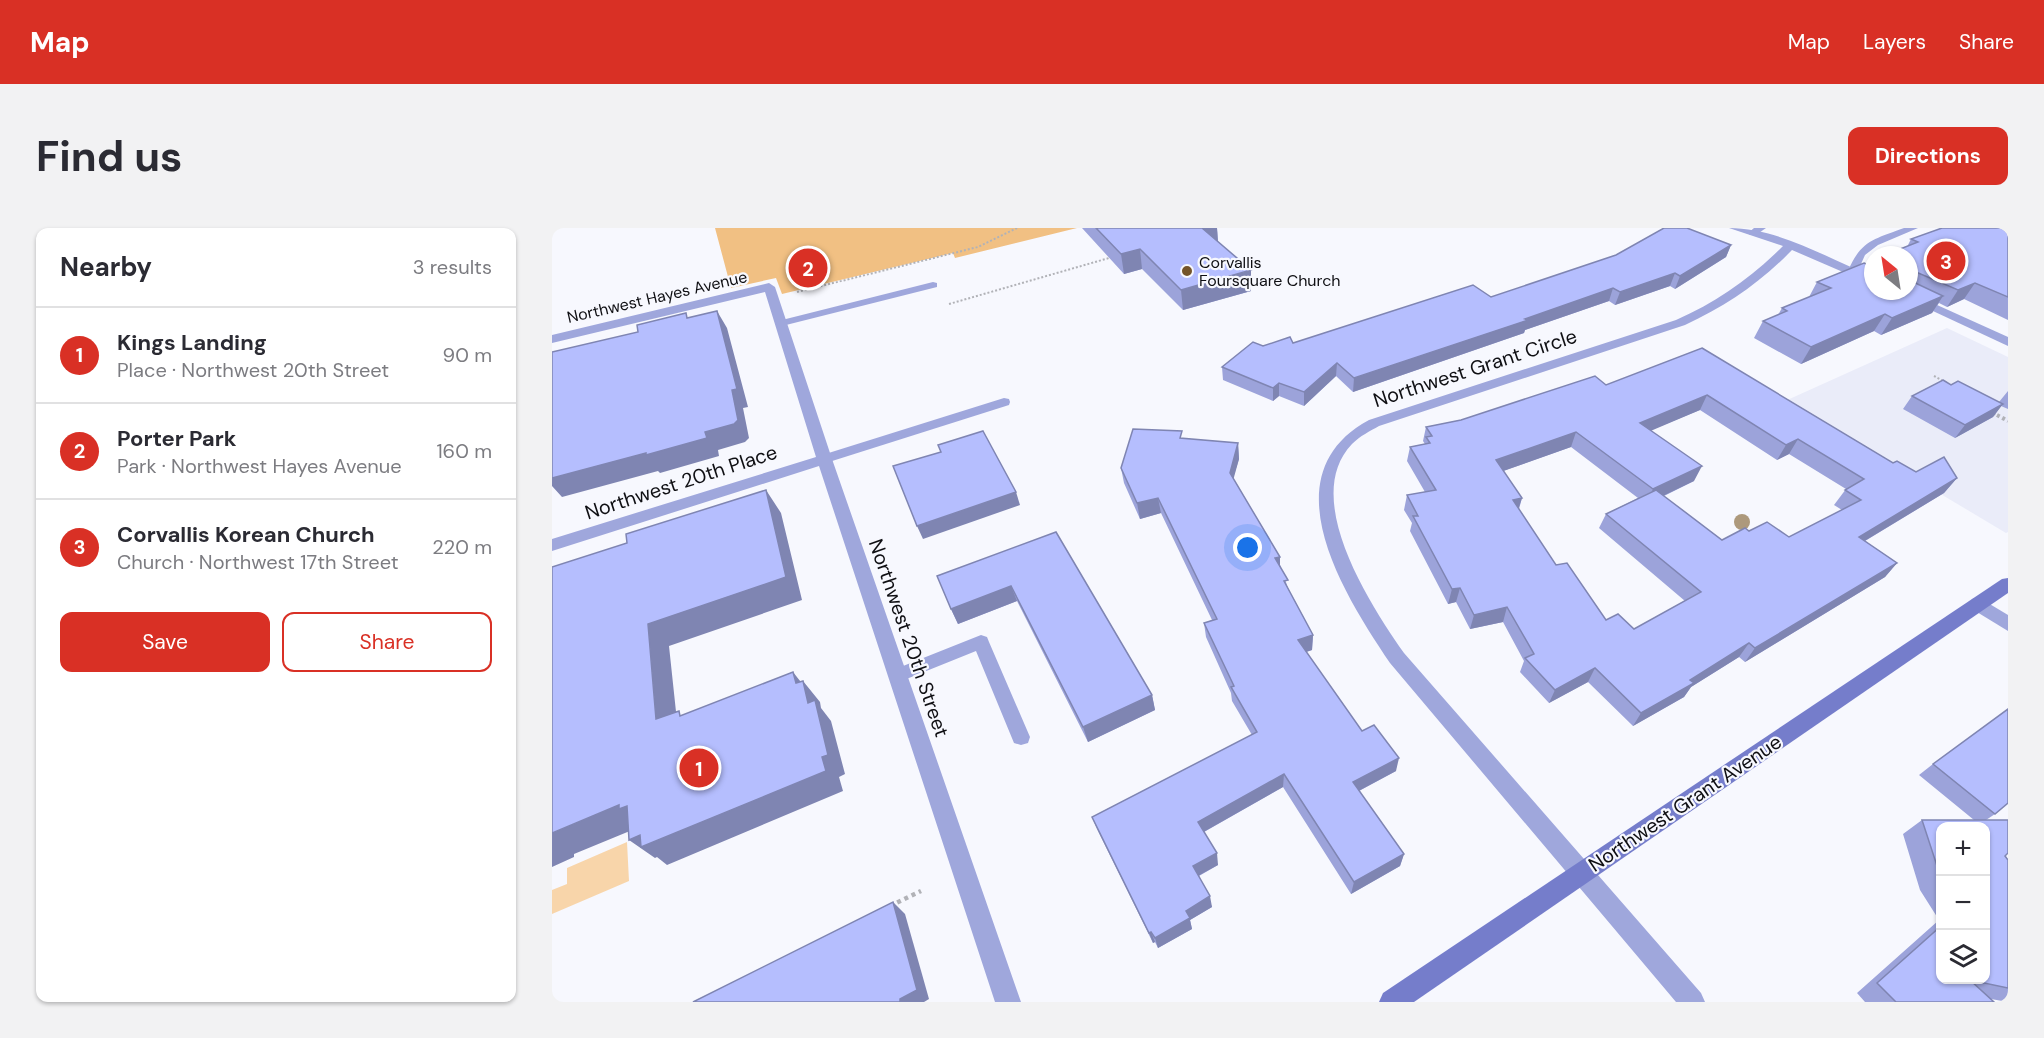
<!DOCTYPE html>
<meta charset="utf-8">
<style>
:root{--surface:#fff;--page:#f2f2f3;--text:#2b2b33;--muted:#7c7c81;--line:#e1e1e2;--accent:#d93025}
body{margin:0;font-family:"DM Sans",sans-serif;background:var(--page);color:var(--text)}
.controls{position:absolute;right:18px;bottom:18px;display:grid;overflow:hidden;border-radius:12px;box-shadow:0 2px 4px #0004}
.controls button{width:54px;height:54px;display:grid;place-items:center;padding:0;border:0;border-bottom:2px solid var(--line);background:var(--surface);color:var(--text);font:30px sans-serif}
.compass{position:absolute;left:1312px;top:18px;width:54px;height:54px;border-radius:50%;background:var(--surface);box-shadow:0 2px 4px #0004;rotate:330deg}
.you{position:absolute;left:696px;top:320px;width:21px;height:21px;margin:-15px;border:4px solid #fff;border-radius:50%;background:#1a73e8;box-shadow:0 0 0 9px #1a73e833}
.badge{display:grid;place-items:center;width:39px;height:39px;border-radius:50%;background:var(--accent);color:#fff;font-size:20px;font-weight:700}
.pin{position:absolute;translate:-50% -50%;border:3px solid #fff;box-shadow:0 2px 6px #0006}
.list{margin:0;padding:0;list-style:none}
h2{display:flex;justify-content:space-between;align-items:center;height:78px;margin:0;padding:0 24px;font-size:26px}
h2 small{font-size:20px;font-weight:400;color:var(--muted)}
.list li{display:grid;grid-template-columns:39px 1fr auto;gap:18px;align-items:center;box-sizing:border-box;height:96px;padding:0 24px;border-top:2px solid var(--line)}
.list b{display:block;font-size:22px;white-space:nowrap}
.list p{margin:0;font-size:20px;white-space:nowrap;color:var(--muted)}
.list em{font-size:20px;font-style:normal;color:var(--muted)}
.actions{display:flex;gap:12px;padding:18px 24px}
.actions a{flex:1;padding:14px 0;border:2px solid var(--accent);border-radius:12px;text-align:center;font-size:21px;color:var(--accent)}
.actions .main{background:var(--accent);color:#fff}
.icon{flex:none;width:33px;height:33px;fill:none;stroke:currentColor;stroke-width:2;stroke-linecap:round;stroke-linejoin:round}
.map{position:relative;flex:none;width:1456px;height:774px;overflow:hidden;border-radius:12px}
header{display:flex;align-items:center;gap:36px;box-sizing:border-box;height:84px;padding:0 30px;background:var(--accent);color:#fff}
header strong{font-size:28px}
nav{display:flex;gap:33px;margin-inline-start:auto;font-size:21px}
.intro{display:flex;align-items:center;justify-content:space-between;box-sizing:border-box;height:144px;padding:0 36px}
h1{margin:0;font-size:42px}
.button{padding:15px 27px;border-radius:12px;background:var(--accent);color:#fff;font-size:21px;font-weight:700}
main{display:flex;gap:36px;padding:0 36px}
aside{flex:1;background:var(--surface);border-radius:12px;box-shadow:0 2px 4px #0004}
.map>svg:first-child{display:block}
</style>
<header>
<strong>Map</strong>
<nav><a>Map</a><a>Layers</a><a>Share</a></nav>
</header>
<div class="intro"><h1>Find us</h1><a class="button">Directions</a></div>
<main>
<aside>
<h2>Nearby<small>3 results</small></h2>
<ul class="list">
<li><span class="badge">1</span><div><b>Kings Landing</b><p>Place · Northwest 20th Street</p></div><em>90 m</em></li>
<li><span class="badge">2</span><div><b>Porter Park</b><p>Park · Northwest Hayes Avenue</p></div><em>160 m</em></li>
<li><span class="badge">3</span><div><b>Corvallis Korean Church</b><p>Church · Northwest 17th Street</p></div><em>220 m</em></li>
</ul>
<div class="actions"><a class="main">Save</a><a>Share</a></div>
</aside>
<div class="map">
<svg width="1456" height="774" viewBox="0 0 1456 774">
<rect width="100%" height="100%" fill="#f7f8fe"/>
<!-- built -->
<polygon fill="#eaecf9" points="1395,100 1456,129 1456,304 1454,305 1233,173"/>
<!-- green -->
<polygon fill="#f1c083" points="163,0 525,0 403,30 401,25 230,66 224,50 179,60"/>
<!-- water -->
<polygon fill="#f8d5aa" points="75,614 77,653 0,686 0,662 15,656 15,640"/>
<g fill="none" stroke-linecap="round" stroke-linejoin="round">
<!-- path-far2 -->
<g stroke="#b1b2b7" stroke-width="2" stroke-dasharray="2 2" stroke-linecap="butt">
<polyline points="245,64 426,19 465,0"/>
<polyline points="397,76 557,30"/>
<polyline points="1382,148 1395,155"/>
<polyline points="1438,184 1448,189"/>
</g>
<!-- path-far1 -->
<polyline stroke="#b1b2b7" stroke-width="4" stroke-dasharray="3 3" stroke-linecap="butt" points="1445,187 1456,193"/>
<!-- path -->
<polyline stroke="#b1b2b7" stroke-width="4.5" stroke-dasharray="4 4" stroke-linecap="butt" points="338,678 369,663"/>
<!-- service -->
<g fill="#9fa7dc" fill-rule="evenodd">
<polygon points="1202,0 1214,0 1204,7 1198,7 1196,5"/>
<path d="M1352,0H1366L1326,17L1313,27L1305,45H1297L1296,43C1309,12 1323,11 1352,0Z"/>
<polygon points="381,54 385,55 385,59 230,98 224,95 226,93"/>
<polygon points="452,170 457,171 458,174 457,177 277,234 267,234 265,231 267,228"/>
<polygon points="429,407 435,409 437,414 478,509 476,515 469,517 462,515 424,423 347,454 341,452 338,447 341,442"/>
</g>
<!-- minor -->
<g fill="#9fa7dc" fill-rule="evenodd">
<path d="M1177,0C1226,0 1276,30 1321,49V57L1240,22C1208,55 1174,78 1133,97L827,198C818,203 808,208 800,216C748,270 819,378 852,425L1149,765L1153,774H1124L838,435C793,368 715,247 817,192L1124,92C1165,74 1199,50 1231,18Z"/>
<polygon points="217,55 223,59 280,231 469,774 443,774 267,238 0,323 0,311 264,229 213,64 0,115 0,107"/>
<polygon points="1338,63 1354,63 1456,109 1456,118"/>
<polygon points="1426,369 1456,387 1456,403 1420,381 1417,376 1420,371"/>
</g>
<!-- secondary -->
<polygon fill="#757dcb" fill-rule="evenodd" points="1456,350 1456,365 862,774 827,774 831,765 1450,351"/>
</g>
<!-- trees -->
<circle fill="#ad997c" cx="1190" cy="294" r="8"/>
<!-- wall -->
<g fill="#9ca3da" fill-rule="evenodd">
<polygon points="530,0 665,0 666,14 699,63 631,82 590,41 572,46"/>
<polygon points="1456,0 1456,92 1412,71 1395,79 1387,75 1380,85 1329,107 1322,103 1249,136 1202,110 1211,93 1226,87 1230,80 1257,69 1265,54 1357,63 1357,27 1355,19 1359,11"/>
<polygon points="1179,17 1174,29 1123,61 1118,58 1063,77 1057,73 973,102 972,105 801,164 784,148 752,178 727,168 721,173 671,152 670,139 711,118 741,115 939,69"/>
<path d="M1150,120L1341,235L1364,244L1405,250L1392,265L1313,313L1345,335L1333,349L1193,434L1187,429L1139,459L1132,469L1081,498L1036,454L997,475L968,444L972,433L951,394L918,401L904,374L896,376L858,303L860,295L852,282L855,267L873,264L855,233L858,219L873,216L871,213L874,199L909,192L1054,157ZM1148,182L1225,232L1237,226L1294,261L1282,277L1290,282L1237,309L1197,303L1170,312L1112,268L1142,253L1099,202ZM1019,219L1086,270L1054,286L1047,300L1133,373L1082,401L1054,392L1004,337L967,281L970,270L951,243Z"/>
<polygon points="1399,157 1447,174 1456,163 1456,181 1449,178 1441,189 1403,210 1351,181 1360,168"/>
<polygon points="631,211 686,215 687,231 681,250 728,329 728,337 736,360 761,407 760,422 754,424 810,503 844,543 807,563 852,626 848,638 799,666 731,559 652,604 666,637 647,648 660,679 638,692 640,701 606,720 603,714 601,715 545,601 540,589 700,507 680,473 679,465 654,409 652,395 660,392 609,285 588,291 572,255 569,240"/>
<polygon points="504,304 600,467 603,482 536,514 465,373 406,396 399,381"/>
<path d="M1381,536L1443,586L1434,592L1456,632V774L1439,771L1442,774H1313L1305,765L1387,692L1368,662L1351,606L1370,592H1422L1367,547ZM1389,598L1434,752H1389Z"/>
</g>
<!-- shaded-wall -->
<g fill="#7f85b2">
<polygon points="648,0 665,0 666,14"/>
<polygon points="1179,17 1174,29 1123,61 1128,48"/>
<polygon points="588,21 590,41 572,46 569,26"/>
<polygon points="699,42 699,63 631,82 629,62"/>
<polygon points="1123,45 1118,58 1063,77 1068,64"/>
<polygon points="1423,55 1412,71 1395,79 1406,62"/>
<polygon points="1061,60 1057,73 973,102 972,105 801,164 802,150"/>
<polygon points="1391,68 1380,85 1329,107 1340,90"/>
<polygon points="165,83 175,100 196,179 191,180 197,210 193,214 166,222 167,228 108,245 106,243 10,269 0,258 0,250 153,204"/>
<polygon points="1333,86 1322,103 1249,136 1259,119"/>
<polygon points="785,135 784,148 752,178 752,164"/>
<polygon points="727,155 727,168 721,173 721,160"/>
<polygon points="1155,167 1148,182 1082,210 1088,195"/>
<polygon points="1451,176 1441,189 1403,210 1413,197"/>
<polygon points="1024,204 1019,219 940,247 944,232"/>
<polygon points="1246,211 1237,226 1225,232 1234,217"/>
<polygon points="686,215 687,231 679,260 678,245"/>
<polygon points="1150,238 1142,253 1094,276 1101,261"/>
<polygon points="1405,250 1392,265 1296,323 1307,309"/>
<polygon points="214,262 229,285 250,372 117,418 127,512 104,491 96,396"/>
<polygon points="464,264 468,277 371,311 365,298"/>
<polygon points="606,270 609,285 588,291 585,275"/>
<polygon points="970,270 965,285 961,272"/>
<polygon points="728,329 728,344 723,330"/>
<polygon points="1345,335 1333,349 1193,434 1203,420"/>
<polygon points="459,358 465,373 406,396 399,381"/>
<polygon points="908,360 904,374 896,376 900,361"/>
<polygon points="955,379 951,394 918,401 922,387"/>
<polygon points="761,407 760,422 745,427 746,412"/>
<polygon points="1197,415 1187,429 1139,459 1132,469 1081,498 1089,485 1138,452"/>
<polygon points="1043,440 1036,454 997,475 1003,462"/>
<polygon points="241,444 252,458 251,453 268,474 269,480 279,493 293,546 287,549 291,563 115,637 105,629 103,630 77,612 256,475 244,455"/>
<polygon points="600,467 603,482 536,514 531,499"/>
<polygon points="847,530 844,543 799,567 801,554"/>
<polygon points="732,546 731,559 648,606 646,594"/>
<polygon points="67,577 75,578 90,598 22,626 22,629 0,639 0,605"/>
<polygon points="665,625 666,637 644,649 641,638"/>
<polygon points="852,626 848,638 799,666 802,654"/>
<polygon points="658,668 660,679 638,692 640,701 606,720 603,710 634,683"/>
<polygon points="341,674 353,686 377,771 372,774 348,774"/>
<polygon points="599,704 603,714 601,715 597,705"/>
</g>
<!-- building -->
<g fill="#b5befe" stroke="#7f85b2" stroke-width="1.5" fill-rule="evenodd">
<polygon points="544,0 650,0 699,42 629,62 588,21 569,26"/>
<polygon points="1112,0 1135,0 1179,17 1128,48 1123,45 1068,64 1061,60 973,91 976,92 802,150 785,135 752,164 727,155 721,160 670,139 701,114 711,118 738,109 741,115 921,57 939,69 1064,27"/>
<polygon points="1390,0 1456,0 1456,69 1423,55 1406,62 1364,44 1357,44 1357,27 1333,27 1366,14 1359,11"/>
<polygon points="1312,35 1321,39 1321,63 1357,63 1357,52 1391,68 1340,90 1333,86 1259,119 1211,93 1235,83 1230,80 1279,60 1265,54"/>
<polygon points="165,83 185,161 180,162 186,192 182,196 153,204 155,210 94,227 94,225 0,250 0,124 86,104 85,97 134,85 135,90"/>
<path d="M1150,120L1341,235L1345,233L1364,244L1392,229L1405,250L1307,309L1345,335L1203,420L1197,415L1138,452L1142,455L1089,485L1043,440L1003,462L973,430L982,426L955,379L922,387L908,360L900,361L861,288H866L855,267L884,262L858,219L878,215L874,209L880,208L874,199L909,192L1043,148L1054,157ZM1155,167L1234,217L1246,211L1312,251L1293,262L1309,272L1237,309L1215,294L1197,303L1193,300L1170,312L1104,262L1054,286L1149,364L1082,401L1066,386L1054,392L1015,335L1004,337L961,272L970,270L944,232L1024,204L1101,261L1150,238L1088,195Z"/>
<polygon points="1391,152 1399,157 1406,153 1451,176 1413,197 1360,168"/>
<polygon points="581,201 630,203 628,210 686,215 678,245 728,329 723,330 736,352 732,353 761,407 746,412 810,503 822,497 847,530 801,554 852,626 802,654 732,546 646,594 665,625 641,638 658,668 634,683 638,690 603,710 599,704 597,705 540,589 705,504 679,459 682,458 652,395 665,391 606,270 585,275 569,240"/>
<polygon points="431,203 464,264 365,298 341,238 389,224 386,217"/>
<polygon points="214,262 234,349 96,396 104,491 127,483 128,488 241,444 244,455 251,453 256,475 263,472 276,527 270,529 274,543 89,619 88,607 77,612 75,578 67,581 67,577 0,605 0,339 75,315 74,306"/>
<polygon points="504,304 600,467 531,499 459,358 399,381 385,348"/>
<polygon points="1456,481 1456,575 1443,586 1381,536"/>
<polygon points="1370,592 1456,592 1456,625 1453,628 1456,632 1456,760 1418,752 1442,774 1344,774 1325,755 1389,698 1389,752 1434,752 1434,598 1389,598 1389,650"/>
<polygon points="341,674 365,762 348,771 348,774 141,774"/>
</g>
<!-- markers -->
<circle fill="#74542a" stroke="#f7f8fe" stroke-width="2" cx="635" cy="43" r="6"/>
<g text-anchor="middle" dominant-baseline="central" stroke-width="4.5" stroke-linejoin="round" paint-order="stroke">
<!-- far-poi labels -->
<g font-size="16" fill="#0f0f13" stroke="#f7f8fe" text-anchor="start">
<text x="647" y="34">Corvallis<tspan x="647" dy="18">Foursquare Church</tspan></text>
</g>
<!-- far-street labels -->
<g font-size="16" fill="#0f0f13" stroke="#f7f8fe">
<text transform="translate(105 69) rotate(-13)">Northwest Hayes Avenue</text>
</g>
<!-- street labels -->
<g font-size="20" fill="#0f0f13" stroke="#f7f8fe">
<text transform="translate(923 140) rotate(-18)">Northwest Grant Circle</text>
<text transform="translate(129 254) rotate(-18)">Northwest 20th Place</text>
<text transform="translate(357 410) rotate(71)">Northwest 20th Street</text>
<text transform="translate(1133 575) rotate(-34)">Northwest Grant Avenue</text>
</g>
</g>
</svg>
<div class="controls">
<button>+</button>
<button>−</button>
<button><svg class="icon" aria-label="layers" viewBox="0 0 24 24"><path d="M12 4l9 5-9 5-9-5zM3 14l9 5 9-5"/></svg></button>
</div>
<svg class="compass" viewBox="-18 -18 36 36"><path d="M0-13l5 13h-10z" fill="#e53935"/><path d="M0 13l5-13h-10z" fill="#7c7c81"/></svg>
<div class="you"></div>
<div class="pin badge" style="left:147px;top:540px">1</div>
<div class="pin badge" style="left:256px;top:40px">2</div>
<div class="pin badge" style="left:1394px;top:33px">3</div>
</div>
</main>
